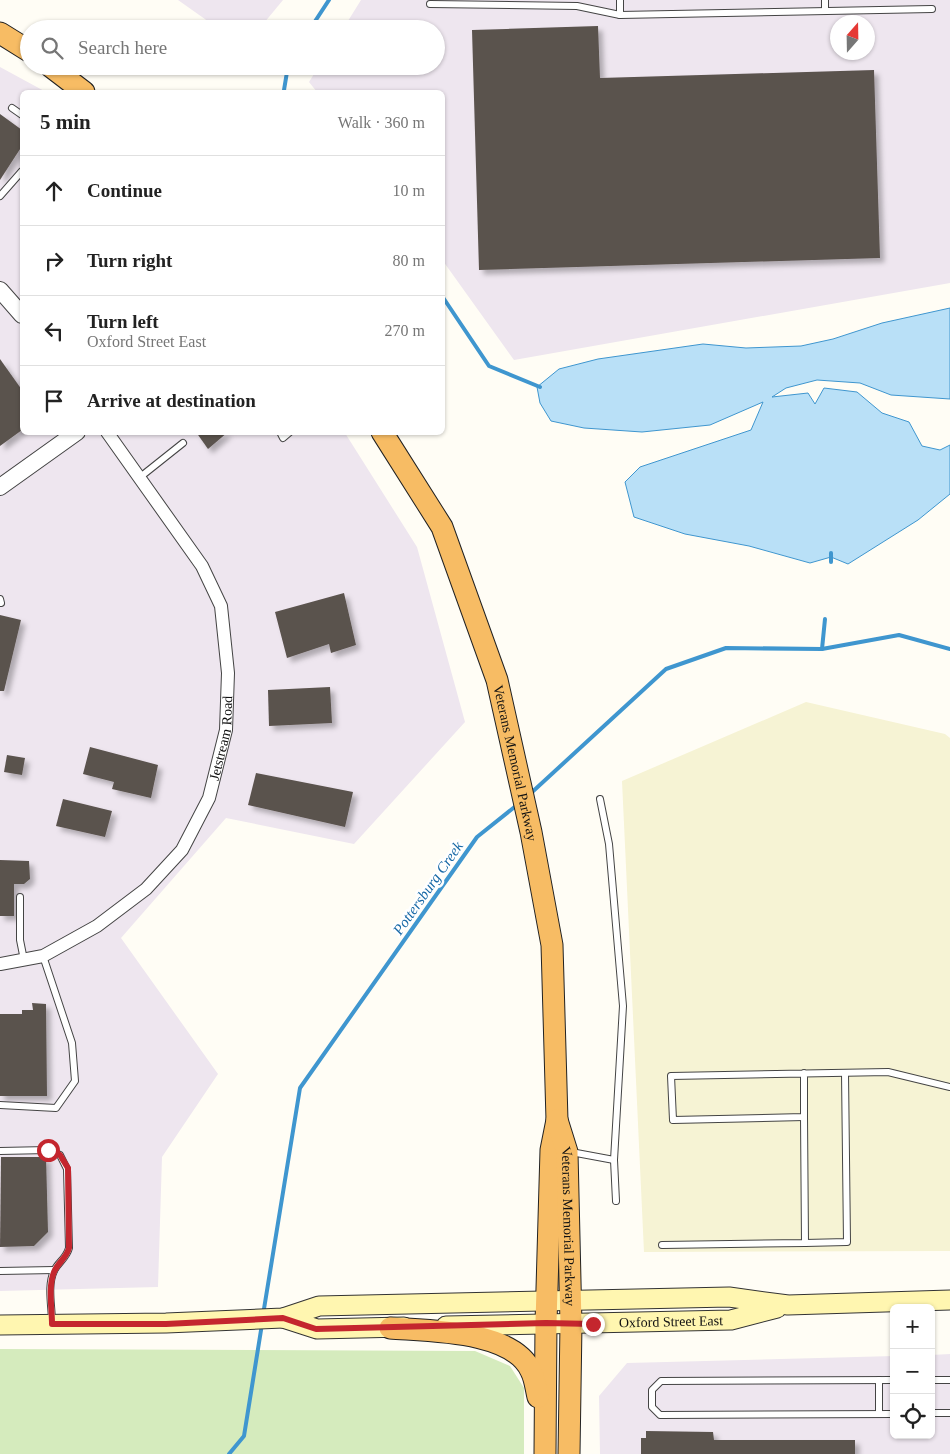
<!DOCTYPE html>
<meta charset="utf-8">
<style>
:root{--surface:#fff;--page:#f2f2f2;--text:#222;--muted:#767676;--line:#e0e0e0}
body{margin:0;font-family:Georgia,serif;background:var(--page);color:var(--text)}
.controls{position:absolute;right:15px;bottom:15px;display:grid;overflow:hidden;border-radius:8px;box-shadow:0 1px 4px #0004}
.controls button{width:45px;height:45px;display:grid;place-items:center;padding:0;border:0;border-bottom:1px solid var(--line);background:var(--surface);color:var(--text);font:25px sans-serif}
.compass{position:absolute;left:830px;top:15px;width:45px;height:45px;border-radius:50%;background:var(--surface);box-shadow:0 1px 4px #0004;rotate:20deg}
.stop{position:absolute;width:15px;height:15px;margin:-11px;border:4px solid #c4262e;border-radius:50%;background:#fff}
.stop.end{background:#c4262e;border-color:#fff;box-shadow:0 1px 5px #0008}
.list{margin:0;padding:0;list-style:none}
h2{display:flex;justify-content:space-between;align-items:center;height:65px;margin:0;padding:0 20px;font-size:21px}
h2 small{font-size:16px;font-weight:400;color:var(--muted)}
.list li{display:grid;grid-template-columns:32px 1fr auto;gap:15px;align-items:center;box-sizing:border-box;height:70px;padding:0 20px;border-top:1px solid var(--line)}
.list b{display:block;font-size:19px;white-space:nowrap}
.list p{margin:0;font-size:16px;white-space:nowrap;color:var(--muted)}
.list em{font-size:16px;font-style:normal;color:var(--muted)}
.icon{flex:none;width:28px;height:28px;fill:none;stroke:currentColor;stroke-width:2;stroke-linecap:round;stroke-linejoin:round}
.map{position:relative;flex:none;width:950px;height:1454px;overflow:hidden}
.search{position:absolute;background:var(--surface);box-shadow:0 1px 4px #0004;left:20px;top:20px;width:425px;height:55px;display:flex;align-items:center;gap:12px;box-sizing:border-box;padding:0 18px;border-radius:28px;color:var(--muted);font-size:19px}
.panel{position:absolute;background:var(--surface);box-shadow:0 1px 4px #0004;left:20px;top:90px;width:425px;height:345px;border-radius:8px}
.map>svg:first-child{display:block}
</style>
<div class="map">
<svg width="950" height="1454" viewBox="0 0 950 1454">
<defs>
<filter id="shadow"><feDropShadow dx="4.5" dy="4.5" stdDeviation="2.5" flood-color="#0004"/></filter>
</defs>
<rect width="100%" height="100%" fill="#fffdf5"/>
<!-- industrial -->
<g fill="#eee6ef" fill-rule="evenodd">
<polygon points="178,0 283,0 259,29 219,29"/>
<path d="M361,0H950V283L514,360L443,261L442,92H317L309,82L319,66H436V29H343ZM838,22H868V52H838Z"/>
<polygon points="0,67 46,92 22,92 22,432 345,433 417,547 465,722 354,844 226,818 121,938 218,1074 162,1157 158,1287 0,1291"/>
<polygon points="950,1354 950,1454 600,1454 599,1396 627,1363 894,1356 894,1435 931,1435 931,1355"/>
</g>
<!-- farmland -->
<polygon fill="#f6f3d4" points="806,702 945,734 950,738 950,1251 644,1252 622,781"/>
<!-- green -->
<polygon fill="#d5ebbd" points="0,1349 475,1351 510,1366 524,1388 524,1454 0,1454"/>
<!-- water -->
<polygon fill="#b9e0f7" stroke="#3f96cf" points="950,308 950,399 891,395 860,383 817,380 786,388 772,397 808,393 815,404 824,388 857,392 882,413 909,422 922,446 940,450 950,445 950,494 918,520 848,564 831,557 810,563 749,546 685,534 634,517 625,482 640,467 751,430 763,402 710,425 642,432 584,428 551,421 540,403 537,387 559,369 598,359 703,344 746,348 801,346 833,339 882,323"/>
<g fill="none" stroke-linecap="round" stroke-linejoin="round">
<!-- stream -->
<g stroke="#3f96cf" stroke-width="4">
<polyline points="310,29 329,0"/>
<polyline points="285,92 284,90 288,66"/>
<polyline points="442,296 489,366 540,387"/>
<polyline points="831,562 831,553"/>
<polyline points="822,649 825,619"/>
<polyline points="530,794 666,669 726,648 822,649 899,635 950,649"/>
<polyline points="263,1315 300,1088 477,837 517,805"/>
<polyline points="229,1454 244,1436 262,1324"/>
</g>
</g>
<!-- building -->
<g fill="#5a524d" filter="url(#shadow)">
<polygon points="598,26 600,78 874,70 880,258 479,270 472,30"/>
<polygon points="0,114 22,130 22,146 0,180"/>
<polygon points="0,359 22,390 22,430 0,446"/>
<polygon points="196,432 228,432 208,449"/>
<polygon points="344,593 356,645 331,653 329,644 287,658 275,612"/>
<polygon points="0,615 21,620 4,691 0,691"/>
<polygon points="330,687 332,723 269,726 268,690"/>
<polygon points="90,747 158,765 151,798 112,789 114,782 83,774"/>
<polygon points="7,755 25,758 22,775 4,772"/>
<polygon points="256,773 353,792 345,827 248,805"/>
<polygon points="63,799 112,811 105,837 56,826"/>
<polygon points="0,860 29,861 30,879 24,884 14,884 14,916 0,916"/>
<polygon points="32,1003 46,1004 47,1096 0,1096 0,1014 22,1014 22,1010 33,1010"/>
<polygon points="1,1157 46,1157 48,1232 34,1246 0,1247"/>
<polygon points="646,1431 713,1432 714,1440 855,1440 855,1454 641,1454 641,1438 646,1438"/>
</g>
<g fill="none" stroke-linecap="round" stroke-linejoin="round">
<!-- service casing -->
<g stroke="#444" stroke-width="8">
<g id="service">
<polyline points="430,4 577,6 620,15 932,9"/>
<polyline points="825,11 825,0"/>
<polyline points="620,15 620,0"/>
<polyline points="12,108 22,115"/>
<polyline points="0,196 22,171"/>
<polyline points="280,432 283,438 290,432"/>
<polyline points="139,478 183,443"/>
<polyline points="0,599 1,603"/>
<polyline points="600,799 609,844 623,1006 614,1160 616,1201"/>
<polyline points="20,897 20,940 24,960"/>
<polyline points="804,1073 804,1117 673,1120 671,1076 888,1072 950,1087"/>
<polyline points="0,1105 56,1108 75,1081 72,1043 43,956"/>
<path d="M0,1151L48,1150L60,1155L67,1169L69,1248C66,1259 58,1262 54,1271C47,1286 52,1306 52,1323"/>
<polyline points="571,1152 614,1160"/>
<polyline points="805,1243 847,1242 845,1073"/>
<polyline points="662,1245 805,1243 804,1117"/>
<polyline points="0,1271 54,1270"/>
<polyline points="894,1380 661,1381 652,1390 652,1407 660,1415 894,1414"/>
<polyline points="931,1380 950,1380"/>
<polyline points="931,1413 950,1413"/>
<polyline points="879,1414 879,1380"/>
</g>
</g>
<!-- minor casing -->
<g stroke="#444" stroke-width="14">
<g id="minor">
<path id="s1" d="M0,964L43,956L97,926L146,889L182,850L209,798L226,730L228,673L221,606L202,566L107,432"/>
</g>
</g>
<!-- tertiary casing -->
<g stroke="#444" stroke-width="18">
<g id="tertiary">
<polyline points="0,290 22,315"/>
<polyline points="0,487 77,432"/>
</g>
</g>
<!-- secondary casing -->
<g stroke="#333" stroke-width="21">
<g id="secondary">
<polyline points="283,1318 317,1329 404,1327"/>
<polyline points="0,1325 166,1323 283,1318 319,1306 729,1297 788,1305 950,1300"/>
<path id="s2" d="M446,1326L731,1320L777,1308"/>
</g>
</g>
<!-- trunk casing -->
<g stroke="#222" stroke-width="23">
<g id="trunk">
<polyline points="0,33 29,51"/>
<polyline points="50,66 84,92"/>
<path id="s3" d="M382,432L442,527L497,680L531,832L552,945L557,1120L551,1150L546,1323L545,1454"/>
<path id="s4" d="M557,1120L567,1152L571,1324L569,1454"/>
<path d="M390,1328C428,1331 513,1330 531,1371C535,1378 536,1389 538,1397"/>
</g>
</g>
<!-- service -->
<use href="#service" stroke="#fff" stroke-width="6"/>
<!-- minor -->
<use href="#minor" stroke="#fff" stroke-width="12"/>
<!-- tertiary -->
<use href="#tertiary" stroke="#fff" stroke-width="16"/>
<!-- secondary -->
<use href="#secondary" stroke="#fff6b0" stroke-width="19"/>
<!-- trunk -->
<use href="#trunk" stroke="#f7bc64" stroke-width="21"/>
</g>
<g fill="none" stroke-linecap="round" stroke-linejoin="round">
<!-- route -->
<path stroke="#c4262e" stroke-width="6" d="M48,1150L60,1155L68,1168L69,1248C66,1259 58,1262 54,1272C48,1287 52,1308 52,1324H166L283,1318L316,1329L546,1323L593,1324"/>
</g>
<g text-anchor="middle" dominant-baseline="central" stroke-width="5" stroke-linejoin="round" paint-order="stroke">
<!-- street labels -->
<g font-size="14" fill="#111" stroke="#fff">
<text stroke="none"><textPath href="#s1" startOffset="340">Jetstream Road</textPath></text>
<text stroke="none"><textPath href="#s3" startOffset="360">Veterans Memorial Parkway</textPath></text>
<text stroke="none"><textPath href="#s4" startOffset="108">Veterans Memorial Parkway</textPath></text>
<text stroke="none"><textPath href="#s2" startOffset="225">Oxford Street East</textPath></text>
</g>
<!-- water labels -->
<g font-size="15" font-style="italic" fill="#1768a6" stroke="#fff">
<text transform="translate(428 888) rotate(-55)">Pottersburg Creek</text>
</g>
</g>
</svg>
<div class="controls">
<button>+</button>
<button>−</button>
<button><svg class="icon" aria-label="locate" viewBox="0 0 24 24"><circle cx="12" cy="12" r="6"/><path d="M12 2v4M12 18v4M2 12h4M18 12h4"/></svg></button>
</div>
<svg class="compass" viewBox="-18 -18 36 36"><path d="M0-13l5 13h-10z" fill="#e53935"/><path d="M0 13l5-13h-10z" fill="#767676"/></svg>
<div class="stop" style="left:48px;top:1150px"></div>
<div class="stop end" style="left:593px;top:1324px"></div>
<div class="search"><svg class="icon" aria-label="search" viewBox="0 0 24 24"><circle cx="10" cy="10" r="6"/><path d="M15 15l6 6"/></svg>Search here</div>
<section class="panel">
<h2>5 min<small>Walk · 360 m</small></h2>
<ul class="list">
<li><svg class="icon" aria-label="ahead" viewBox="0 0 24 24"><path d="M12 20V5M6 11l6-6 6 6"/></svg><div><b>Continue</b></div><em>10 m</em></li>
<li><svg class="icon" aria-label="right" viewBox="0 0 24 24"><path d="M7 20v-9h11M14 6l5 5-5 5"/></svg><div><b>Turn right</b></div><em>80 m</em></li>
<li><svg class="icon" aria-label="left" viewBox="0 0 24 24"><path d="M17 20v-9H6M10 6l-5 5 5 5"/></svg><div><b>Turn left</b><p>Oxford Street East</p></div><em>270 m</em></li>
<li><svg class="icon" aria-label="arrive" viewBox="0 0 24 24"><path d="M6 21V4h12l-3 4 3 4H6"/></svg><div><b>Arrive at destination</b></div></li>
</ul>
</section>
</div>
